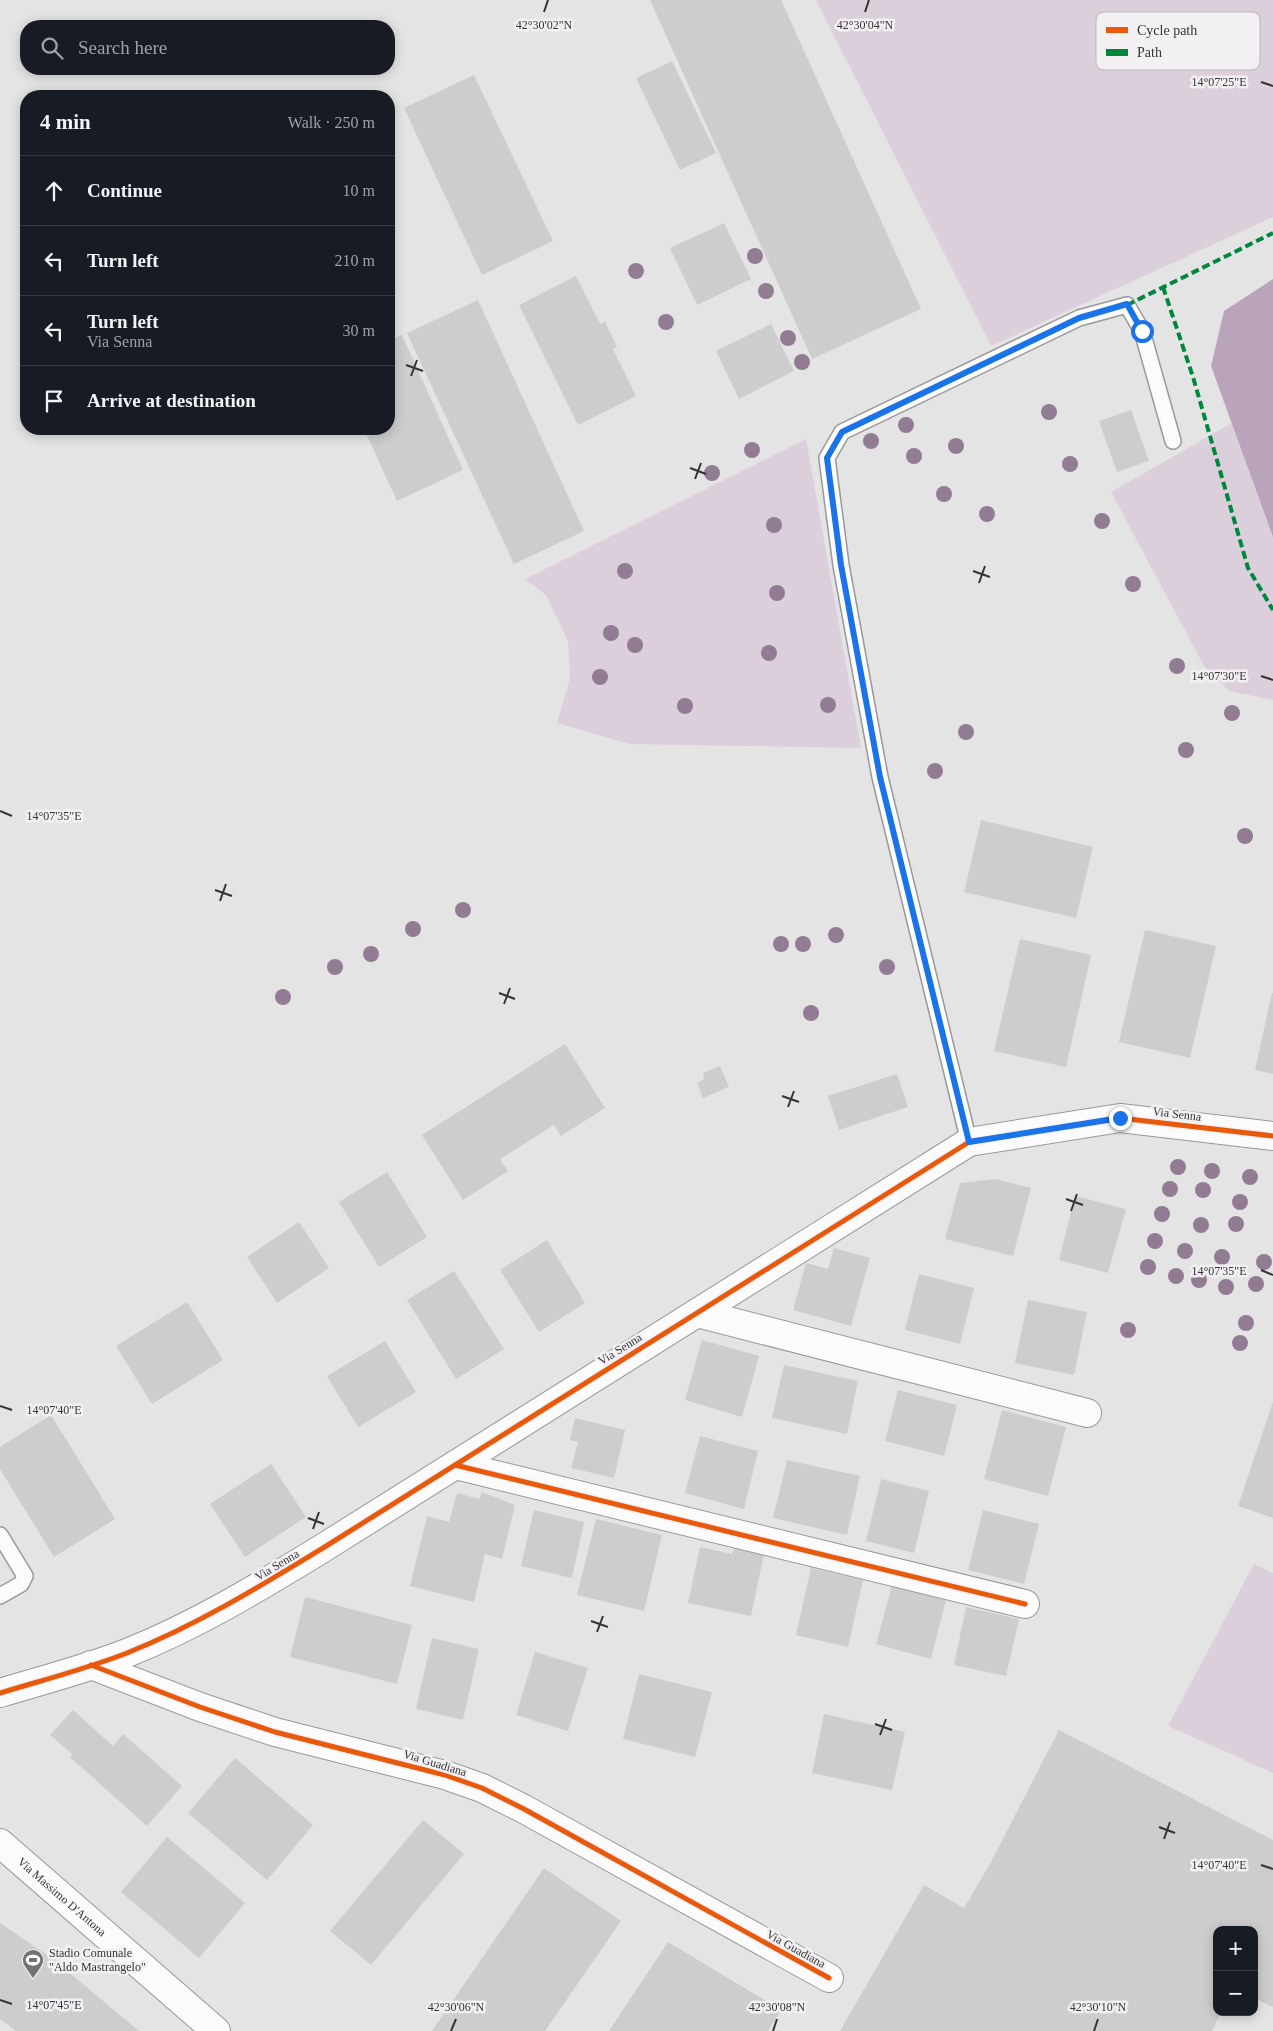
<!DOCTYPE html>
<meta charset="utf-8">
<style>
:root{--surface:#171b24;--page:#242831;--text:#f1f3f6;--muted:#9ea1a6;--line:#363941}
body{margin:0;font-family:Georgia,serif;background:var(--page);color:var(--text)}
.controls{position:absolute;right:15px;bottom:15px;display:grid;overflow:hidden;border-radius:10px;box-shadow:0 2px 12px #0003}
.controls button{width:45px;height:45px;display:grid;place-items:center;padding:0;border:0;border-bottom:1px solid var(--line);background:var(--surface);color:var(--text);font:25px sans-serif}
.stop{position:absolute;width:15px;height:15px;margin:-11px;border:4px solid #1a73e8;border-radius:50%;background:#fff}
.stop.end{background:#1a73e8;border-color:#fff;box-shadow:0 1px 5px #0008}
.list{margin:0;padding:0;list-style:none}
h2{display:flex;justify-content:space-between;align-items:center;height:65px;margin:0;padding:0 20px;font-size:21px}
h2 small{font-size:16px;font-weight:400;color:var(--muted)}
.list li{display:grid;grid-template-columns:32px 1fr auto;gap:15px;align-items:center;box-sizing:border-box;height:70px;padding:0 20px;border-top:1px solid var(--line)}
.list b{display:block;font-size:19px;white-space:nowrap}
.list p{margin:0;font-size:16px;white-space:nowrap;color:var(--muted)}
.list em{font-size:16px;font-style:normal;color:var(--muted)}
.icon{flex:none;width:28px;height:28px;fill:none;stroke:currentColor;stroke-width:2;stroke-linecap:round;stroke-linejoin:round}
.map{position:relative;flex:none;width:1273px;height:2031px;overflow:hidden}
.search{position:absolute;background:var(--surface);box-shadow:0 2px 12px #0003;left:20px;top:20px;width:375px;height:55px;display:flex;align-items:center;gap:12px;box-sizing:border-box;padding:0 18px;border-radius:20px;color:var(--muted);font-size:19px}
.panel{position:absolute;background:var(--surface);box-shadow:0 2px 12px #0003;left:20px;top:90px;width:375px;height:345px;border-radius:20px}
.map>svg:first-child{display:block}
</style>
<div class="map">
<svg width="1273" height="2031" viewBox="0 0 1273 2031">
<rect width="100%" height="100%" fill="#e5e4e5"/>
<!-- green -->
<g fill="#dbcfdb">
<polygon points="816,0 1273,0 1273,217 991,346"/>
<polygon points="1232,423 1273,537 1273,700 1229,691 1204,666 1111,492"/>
<polygon points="806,439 861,748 629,744 557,723 570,678 568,641 546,595 525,579"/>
<polygon points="1254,1564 1273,1573 1273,1773 1168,1726"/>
</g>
<!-- water -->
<polygon fill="#baa4bb" points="1273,279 1273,537 1211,366 1224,311"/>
<!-- building -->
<g fill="#cecdce">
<polygon points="650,0 781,0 921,309 812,359"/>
<polygon points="672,61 716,153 680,170 636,78"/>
<polygon points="474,75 553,241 482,275 404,108"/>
<polygon points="724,223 751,279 697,305 670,248"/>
<polygon points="576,276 600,324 605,322 617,347 613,349 636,396 578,425 519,305"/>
<polygon points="478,300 584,531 514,564 407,333"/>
<polygon points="771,324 794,371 739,399 716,351"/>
<polygon points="402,335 463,470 397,501 364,429 389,429 389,341"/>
<polygon points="1131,410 1149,461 1117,472 1099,421"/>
<polygon points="981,820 1093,847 1076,918 964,892"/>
<polygon points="1145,930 1216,946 1190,1058 1119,1042"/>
<polygon points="1020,939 1091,955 1066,1067 994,1051"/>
<polygon points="1272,993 1273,993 1273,1074 1255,1070"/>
<polygon points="565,1044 605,1108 561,1136 554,1125 500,1159 508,1171 463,1200 422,1135"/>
<polygon points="720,1066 729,1087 703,1098 697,1083 704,1079 703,1073"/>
<polygon points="897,1074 908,1107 839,1130 828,1096"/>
<polygon points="387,1172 427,1237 379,1267 339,1202"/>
<polygon points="996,1179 1031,1188 1013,1256 945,1239 960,1183"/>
<polygon points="1075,1196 1126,1209 1108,1273 1059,1260"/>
<polygon points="299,1222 329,1268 277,1303 247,1257"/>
<polygon points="547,1240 585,1303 539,1332 500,1270"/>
<polygon points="834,1248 870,1258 851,1326 793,1310 806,1263 828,1269"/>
<polygon points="454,1271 504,1349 456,1379 407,1300"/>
<polygon points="919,1274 974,1288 960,1344 905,1330"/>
<polygon points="1028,1300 1087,1312 1074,1375 1015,1363"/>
<polygon points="187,1302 223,1360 152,1404 116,1346"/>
<polygon points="702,1340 759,1356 742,1417 685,1400"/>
<polygon points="385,1341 416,1392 358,1427 327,1376"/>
<polygon points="784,1365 858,1381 847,1434 772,1418"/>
<polygon points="898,1390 957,1405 944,1456 885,1441"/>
<polygon points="1273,1402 1273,1518 1238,1506"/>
<polygon points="1002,1410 1066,1427 1048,1496 984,1479"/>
<polygon points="51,1415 115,1519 54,1557 0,1469 0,1447"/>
<polygon points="575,1418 625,1430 614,1478 571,1468 578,1442 570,1440"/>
<polygon points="700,1436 758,1451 744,1509 685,1493"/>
<polygon points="787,1460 860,1476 847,1535 773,1518"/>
<polygon points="271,1464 306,1517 245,1557 210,1504"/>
<polygon points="881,1479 929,1491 914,1553 866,1541"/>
<polygon points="482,1492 515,1505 502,1559 485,1554 474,1602 410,1586 427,1516 449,1522 457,1493 479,1499"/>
<polygon points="534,1510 584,1522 572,1578 521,1566"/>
<polygon points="983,1510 1039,1524 1024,1584 968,1570"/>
<polygon points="596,1519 662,1535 644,1611 577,1595"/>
<polygon points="700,1547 732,1554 734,1548 764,1554 751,1616 688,1603"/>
<polygon points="811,1568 863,1580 848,1647 796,1635"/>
<polygon points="893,1582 947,1596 931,1659 876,1644"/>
<polygon points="305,1597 412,1625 397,1684 290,1657"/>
<polygon points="966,1607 1019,1619 1006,1676 954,1665"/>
<polygon points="432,1638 479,1649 463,1720 416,1709"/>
<polygon points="535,1652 588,1668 568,1731 516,1715"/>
<polygon points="639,1674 712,1692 695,1757 623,1739"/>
<polygon points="73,1710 113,1746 123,1734 182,1786 147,1826 70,1757 72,1754 50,1735"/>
<polygon points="824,1714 905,1732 892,1790 812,1773"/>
<polygon points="1059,1730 1273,1840 1273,2007 1254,1998 1254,1930 1217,1930 1217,2012 1221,2012 1212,2031 840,2031 924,1885 964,1908 991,1862"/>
<polygon points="235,1758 313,1825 267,1880 188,1813"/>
<polygon points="423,1820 464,1854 371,1965 330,1931"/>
<polygon points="167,1837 245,1903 199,1958 121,1892"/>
<polygon points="544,1868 621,1921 545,2031 432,2031"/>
<polygon points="0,1923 53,1959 139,2031 16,2031 0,2019"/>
<polygon points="668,1942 781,2010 768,2031 609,2031"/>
</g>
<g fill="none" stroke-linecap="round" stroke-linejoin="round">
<!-- service casing -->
<g stroke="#9a999a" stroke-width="18">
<g id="service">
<polyline points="969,1142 880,777 841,565 827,458 842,432 1079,318 1127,305 1142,331 1173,441"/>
<polyline points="0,1535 25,1576 21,1584 0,1596"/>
</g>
</g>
<!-- minor casing -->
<g stroke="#9a999a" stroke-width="30">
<g id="minor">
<polyline points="697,1313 1087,1413"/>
<polyline points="455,1465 1025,1604"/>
<polyline points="91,1665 200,1707 275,1732 445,1775 482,1788 524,1809 829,1978"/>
<path d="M0,1693C43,1680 86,1669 127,1653C197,1625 259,1587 323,1548L969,1142L1120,1118L1273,1136"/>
<path id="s1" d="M0,1843L216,2031"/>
</g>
</g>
<!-- service -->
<use href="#service" stroke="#fbfbfb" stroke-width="15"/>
<!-- minor -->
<use href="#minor" stroke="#fbfbfb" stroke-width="28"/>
<!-- quiet -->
<g stroke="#00873e" stroke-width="4" stroke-dasharray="8 4" stroke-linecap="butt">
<polyline points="1163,287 1193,377 1248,568 1273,610"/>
<polyline points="1127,305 1273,233"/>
</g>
<!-- cycleway casing -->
<g stroke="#f3f0f4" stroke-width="8">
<g id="cycleway">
<polyline points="455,1465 1025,1604"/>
<polyline points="91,1665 200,1707 275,1732 445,1775 482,1788 524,1809 829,1978"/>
<path d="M0,1693C43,1680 86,1669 127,1653C197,1625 259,1587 323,1548L969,1142L1120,1118L1273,1136"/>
</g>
</g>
<!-- cycleway -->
<use href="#cycleway" stroke="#e8590c" stroke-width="5"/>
</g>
<!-- trees -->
<g fill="#927c94">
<circle cx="755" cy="256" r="8"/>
<circle cx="636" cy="271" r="8"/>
<circle cx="766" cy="291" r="8"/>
<circle cx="666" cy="322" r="8"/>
<circle cx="788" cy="338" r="8"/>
<circle cx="802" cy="362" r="8"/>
<circle cx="1049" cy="412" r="8"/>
<circle cx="906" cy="425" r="8"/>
<circle cx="871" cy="441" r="8"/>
<circle cx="956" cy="446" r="8"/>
<circle cx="752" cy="450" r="8"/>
<circle cx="914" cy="456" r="8"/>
<circle cx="1070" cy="464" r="8"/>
<circle cx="712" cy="473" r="8"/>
<circle cx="944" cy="494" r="8"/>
<circle cx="987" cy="514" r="8"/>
<circle cx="1102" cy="521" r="8"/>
<circle cx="774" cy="525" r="8"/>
<circle cx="625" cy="571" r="8"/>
<circle cx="1133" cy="584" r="8"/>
<circle cx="777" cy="593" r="8"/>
<circle cx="611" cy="633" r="8"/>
<circle cx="635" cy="645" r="8"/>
<circle cx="769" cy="653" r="8"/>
<circle cx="1177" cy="666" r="8"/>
<circle cx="600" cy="677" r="8"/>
<circle cx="828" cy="705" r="8"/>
<circle cx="685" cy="706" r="8"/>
<circle cx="1232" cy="713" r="8"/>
<circle cx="966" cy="732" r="8"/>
<circle cx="1186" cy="750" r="8"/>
<circle cx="935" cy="771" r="8"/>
<circle cx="1245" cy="836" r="8"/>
<circle cx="463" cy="910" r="8"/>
<circle cx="413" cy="929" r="8"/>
<circle cx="836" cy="935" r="8"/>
<circle cx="781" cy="944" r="8"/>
<circle cx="803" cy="944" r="8"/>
<circle cx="371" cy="954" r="8"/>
<circle cx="335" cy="967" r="8"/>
<circle cx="887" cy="967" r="8"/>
<circle cx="283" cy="997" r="8"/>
<circle cx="811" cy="1013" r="8"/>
<circle cx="1178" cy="1167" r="8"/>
<circle cx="1212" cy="1171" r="8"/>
<circle cx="1250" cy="1177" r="8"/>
<circle cx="1170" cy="1189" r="8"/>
<circle cx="1203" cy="1190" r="8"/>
<circle cx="1240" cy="1202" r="8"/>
<circle cx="1162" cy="1214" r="8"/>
<circle cx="1236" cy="1224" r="8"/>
<circle cx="1201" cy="1225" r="8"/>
<circle cx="1155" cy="1241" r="8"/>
<circle cx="1185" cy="1251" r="8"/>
<circle cx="1222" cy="1257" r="8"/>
<circle cx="1264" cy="1262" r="8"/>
<circle cx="1148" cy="1267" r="8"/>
<circle cx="1176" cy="1276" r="8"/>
<circle cx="1199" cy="1280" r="8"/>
<circle cx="1256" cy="1284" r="8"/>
<circle cx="1226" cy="1287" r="8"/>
<circle cx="1246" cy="1323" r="8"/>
<circle cx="1128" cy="1330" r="8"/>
<circle cx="1240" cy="1343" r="8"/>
</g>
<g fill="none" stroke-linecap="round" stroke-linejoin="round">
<!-- route -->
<polyline stroke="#1a73e8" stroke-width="6" points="1120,1118 969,1142 880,777 841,565 827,458 842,432 1079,318 1127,304 1142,331"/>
</g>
<!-- ticks -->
<path fill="none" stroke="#353335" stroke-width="2" d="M544,12L548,0M865,12L869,0M1261,82L1273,86M406,365L423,371M411,376L417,360M690,468L706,474M695,479L701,463M973,571L990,577M979,583L985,566M1261,676L1273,680M0,811L12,816M215,890L232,896M220,901L226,884M499,993L515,999M504,1004L510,988M782,1096L799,1102M788,1107L794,1091M1066,1199L1083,1205M1071,1211L1077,1194M1261,1270L1273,1275M0,1406L12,1410M308,1518L324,1524M313,1529L319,1512M591,1621L608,1627M597,1632L603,1616M875,1724L892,1730M880,1735L886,1719M1159,1827L1175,1833M1164,1839L1170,1822M1261,1865L1273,1869M0,2000L12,2004M451,2031L456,2019M773,2031L777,2019M1094,2031L1098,2019"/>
<!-- icons -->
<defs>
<g id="stadium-pin" transform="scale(1.125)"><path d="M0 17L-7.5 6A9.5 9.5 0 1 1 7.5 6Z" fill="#737173" stroke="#f3f0f4"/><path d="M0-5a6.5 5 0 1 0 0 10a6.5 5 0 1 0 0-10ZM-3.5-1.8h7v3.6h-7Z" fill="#fff"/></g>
</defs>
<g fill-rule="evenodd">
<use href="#stadium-pin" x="33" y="1960"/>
</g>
<g text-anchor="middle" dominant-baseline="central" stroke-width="5" stroke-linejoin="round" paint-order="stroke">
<!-- street labels -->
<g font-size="12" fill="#353335" stroke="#f3f0f4">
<text transform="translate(1177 1114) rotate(7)">Via Senna</text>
<text transform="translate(620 1349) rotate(-32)">Via Senna</text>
<text transform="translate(277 1565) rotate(-31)">Via Senna</text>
<text transform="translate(435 1763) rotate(17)">Via Guadiana</text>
<text stroke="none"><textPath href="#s1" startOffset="82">Via Massimo D'Antona</textPath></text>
<text transform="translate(796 1949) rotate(29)">Via Guadiana</text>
</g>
<!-- poi labels -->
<g font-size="12" fill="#353335" stroke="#f3f0f4" text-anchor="start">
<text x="49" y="1953">Stadio Comunale<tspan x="49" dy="14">"Aldo Mastrangelo"</tspan></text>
</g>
</g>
<!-- legend -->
<rect x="1096" y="12" width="164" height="58" rx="8" fill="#f3f0f4" stroke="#bab7bb" stroke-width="1"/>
<rect x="1106" y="27" width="22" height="6" fill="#e8590c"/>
<rect x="1106" y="49" width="22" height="7" fill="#00873e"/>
<g font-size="14" fill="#353335">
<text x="1137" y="35">Cycle path</text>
<text x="1137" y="57">Path</text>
</g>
<g font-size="12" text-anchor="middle" fill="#353335" stroke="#f3f0f4" stroke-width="5" stroke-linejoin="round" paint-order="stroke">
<text x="544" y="29">42°30'02"N</text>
<text x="865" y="29">42°30'04"N</text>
<text x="1219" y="86">14°07'25"E</text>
<text x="1219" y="680">14°07'30"E</text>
<text x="54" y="820">14°07'35"E</text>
<text x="1219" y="1275">14°07'35"E</text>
<text x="54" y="1414">14°07'40"E</text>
<text x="1219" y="1869">14°07'40"E</text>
<text x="54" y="2009">14°07'45"E</text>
<text x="456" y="2011">42°30'06"N</text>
<text x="777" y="2011">42°30'08"N</text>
<text x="1098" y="2011">42°30'10"N</text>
</g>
</svg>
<div class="controls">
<button>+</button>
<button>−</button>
</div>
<div class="stop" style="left:1142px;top:331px"></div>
<div class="stop end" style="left:1120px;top:1118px"></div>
<div class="search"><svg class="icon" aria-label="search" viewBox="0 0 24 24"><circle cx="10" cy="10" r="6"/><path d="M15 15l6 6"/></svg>Search here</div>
<section class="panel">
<h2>4 min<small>Walk · 250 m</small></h2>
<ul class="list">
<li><svg class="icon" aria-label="ahead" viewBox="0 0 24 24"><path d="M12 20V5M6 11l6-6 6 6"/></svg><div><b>Continue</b></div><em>10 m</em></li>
<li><svg class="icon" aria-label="left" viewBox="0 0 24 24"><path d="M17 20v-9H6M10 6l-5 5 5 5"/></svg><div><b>Turn left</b></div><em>210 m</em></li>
<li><svg class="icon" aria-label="left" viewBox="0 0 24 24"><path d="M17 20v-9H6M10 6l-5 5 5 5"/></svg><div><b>Turn left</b><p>Via Senna</p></div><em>30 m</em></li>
<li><svg class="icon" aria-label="arrive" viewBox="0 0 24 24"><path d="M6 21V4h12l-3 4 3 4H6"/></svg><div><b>Arrive at destination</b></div></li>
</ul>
</section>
</div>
